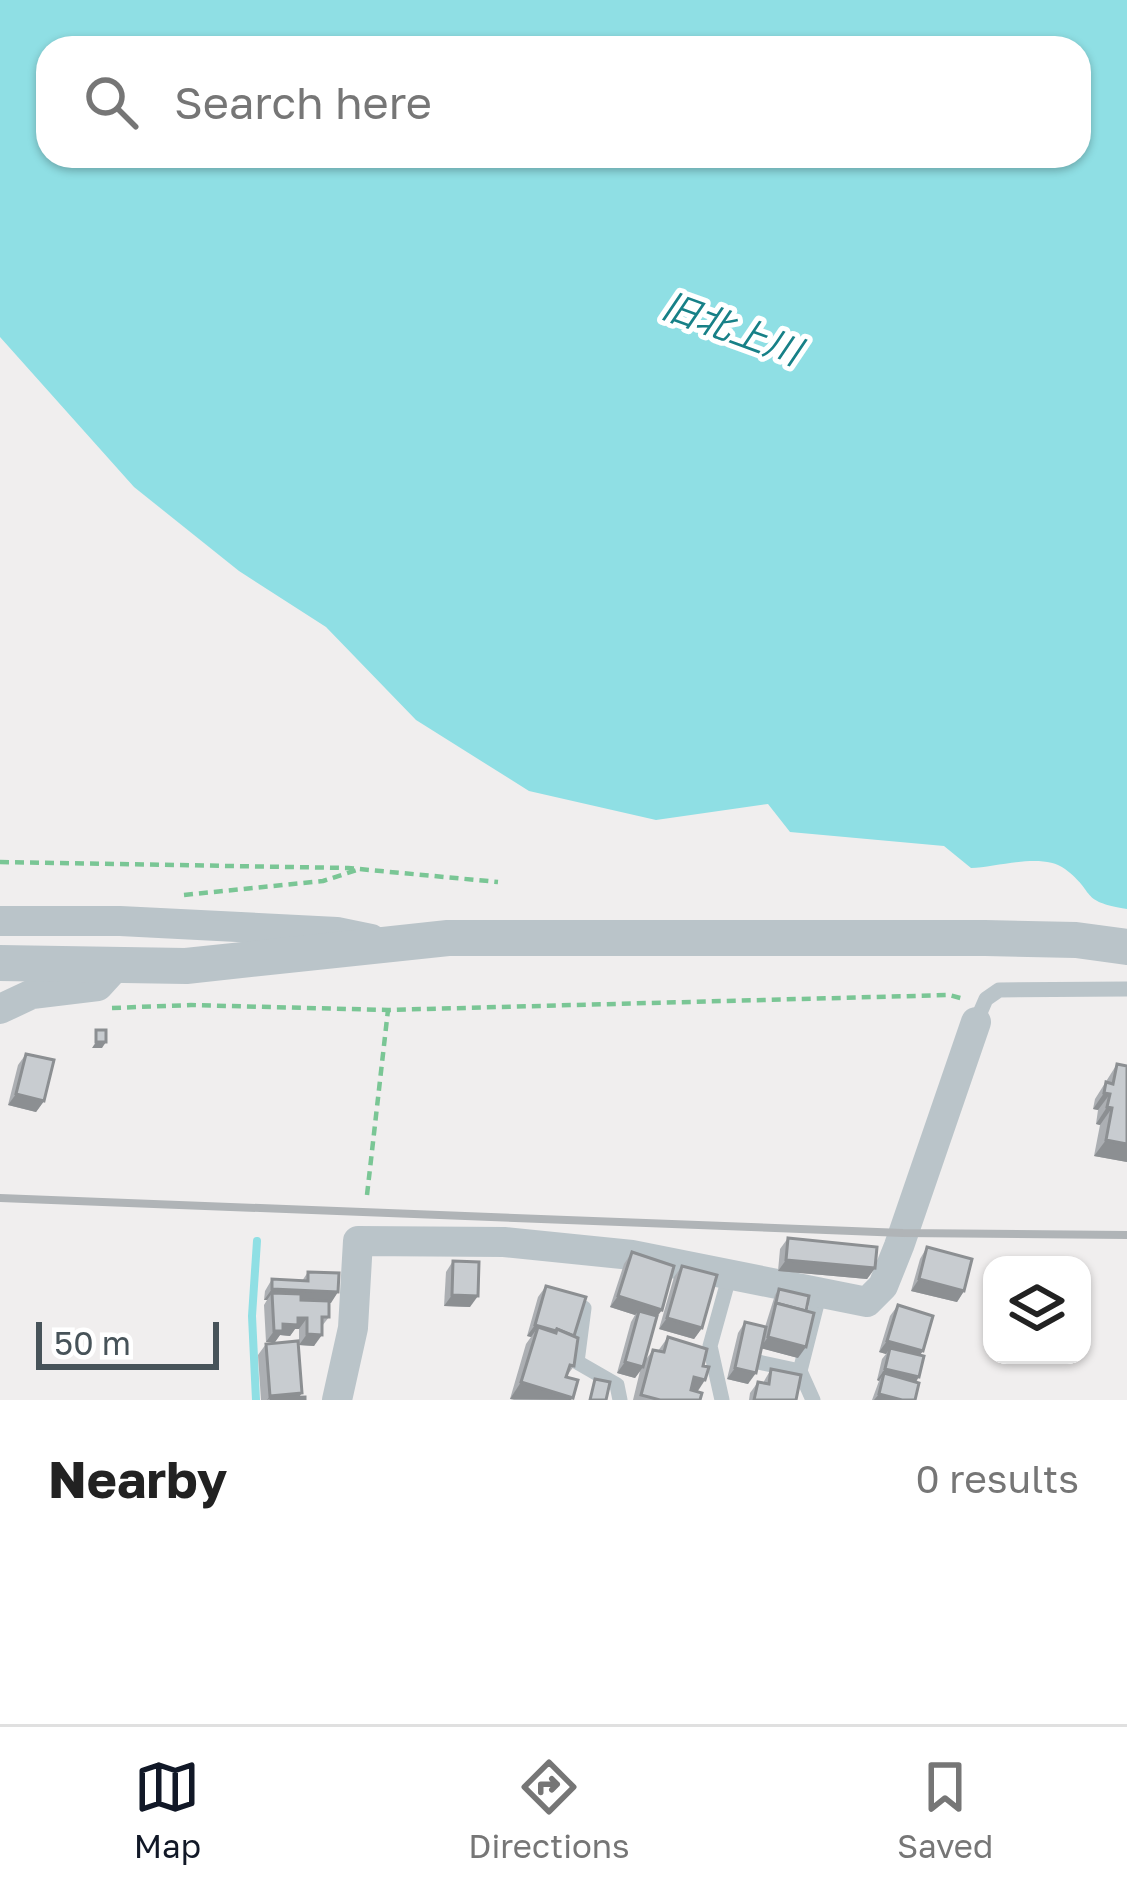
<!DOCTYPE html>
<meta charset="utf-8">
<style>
:root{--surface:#fff;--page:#f6f6f6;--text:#222;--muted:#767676;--line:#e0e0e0;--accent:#111827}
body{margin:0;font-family:"Golos Text","Noto Sans JP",sans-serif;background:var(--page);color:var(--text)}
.controls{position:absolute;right:36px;bottom:36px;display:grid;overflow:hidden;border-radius:24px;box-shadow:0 3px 9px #0004}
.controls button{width:108px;height:108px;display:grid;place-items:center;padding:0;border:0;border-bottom:3px solid var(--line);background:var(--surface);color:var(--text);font:60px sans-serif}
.scale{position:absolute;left:36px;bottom:30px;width:183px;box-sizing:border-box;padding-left:12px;border:6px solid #475359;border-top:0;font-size:33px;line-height:42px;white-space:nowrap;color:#475359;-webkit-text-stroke:9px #fff;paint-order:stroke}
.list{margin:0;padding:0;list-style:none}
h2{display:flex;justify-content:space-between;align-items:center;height:156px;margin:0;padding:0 48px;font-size:51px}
h2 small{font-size:39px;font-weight:400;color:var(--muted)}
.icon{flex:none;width:66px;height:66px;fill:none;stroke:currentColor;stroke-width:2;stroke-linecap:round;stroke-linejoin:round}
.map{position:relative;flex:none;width:1127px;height:1400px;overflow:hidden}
.search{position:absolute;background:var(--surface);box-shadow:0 3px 9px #0004;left:36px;right:36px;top:36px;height:132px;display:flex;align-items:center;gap:30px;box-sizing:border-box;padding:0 42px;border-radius:36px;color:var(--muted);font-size:45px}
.sheet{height:324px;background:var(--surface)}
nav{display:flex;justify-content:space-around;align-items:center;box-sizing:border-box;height:168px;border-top:3px solid var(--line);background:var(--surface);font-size:33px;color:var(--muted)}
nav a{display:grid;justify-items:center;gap:6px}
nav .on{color:var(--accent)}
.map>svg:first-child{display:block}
</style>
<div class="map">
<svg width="1127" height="1400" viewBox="0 0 1127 1400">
<rect width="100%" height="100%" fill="#f0eeee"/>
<!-- water -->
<path fill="#8fdfe4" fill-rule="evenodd" d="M0,0H1127V909C1078,901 1097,893 1065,869C1043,852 998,867 971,868L944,846L790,832L768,804L656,820L529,791L416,720L326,627L239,571L134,487L0,337ZM48,48H1079V156H48Z"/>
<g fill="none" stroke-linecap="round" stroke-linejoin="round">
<!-- stream -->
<polyline stroke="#8fdfe4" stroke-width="8" points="256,1400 252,1316 257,1241"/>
<!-- path -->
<g stroke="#7ac695" stroke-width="4.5" stroke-dasharray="9 6" stroke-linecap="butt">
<polyline points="0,862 348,868 498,882"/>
<polyline points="184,895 323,881 357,870"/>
<polyline points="112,1008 191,1005 388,1010 949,995 964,999"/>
<polyline points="367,1195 388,1010"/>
</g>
<!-- service -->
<g stroke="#bac4c9" stroke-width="15">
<polyline points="976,1022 986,999 999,990 1127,989"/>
<polyline points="584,1308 577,1362 617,1385 620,1400"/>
<polyline points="758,1362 800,1371"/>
<polyline points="722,1400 710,1346 730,1274"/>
<polyline points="813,1400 800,1371 820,1292"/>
</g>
<!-- minor -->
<g stroke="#bac4c9" stroke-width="30">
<polyline points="0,921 120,921 337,932 371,939"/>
<polyline points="0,1009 32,994 98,986 119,963"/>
<polyline points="337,1400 353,1328 358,1241 504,1242 632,1255 867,1302 883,1286 899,1246 976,1022"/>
</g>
<!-- tertiary -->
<polyline stroke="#bac4c9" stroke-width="36" points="0,963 186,966 448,938 985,938 1076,940 1127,947"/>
<!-- rail -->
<polyline stroke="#b0b4b7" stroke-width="8" points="0,1198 903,1233 1127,1235"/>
</g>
<!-- wall -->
<g fill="#acafb3">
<polygon points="26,1054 44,1101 36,1112 8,1105 18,1065"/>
<polygon points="1117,1064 1127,1066 1127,1162 1094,1156 1100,1125 1096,1124 1098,1110 1093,1109 1095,1099"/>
<polygon points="788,1238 875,1268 867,1279 778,1271 780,1249"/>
<polygon points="927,1247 964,1291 957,1302 911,1291 920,1259"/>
<polygon points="632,1252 656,1319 644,1362 653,1350 658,1351 668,1337 700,1400 633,1400 640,1371 635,1378 617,1373 631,1322 635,1315 610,1307 624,1264"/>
<polygon points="453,1261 470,1307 444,1306 446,1272"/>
<polygon points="682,1266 702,1328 694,1339 659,1329 674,1277"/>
<polygon points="308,1272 338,1292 329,1303 329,1317 322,1326 314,1346 299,1345 299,1329 295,1329 290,1336 280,1335 275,1342 266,1342 264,1305 267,1300 264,1300 265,1291 272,1279 302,1281"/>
<polygon points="546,1286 574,1337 574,1366 566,1377 571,1400 514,1400 510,1399 526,1344 531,1337 527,1336 538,1297"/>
<polygon points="779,1289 798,1358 761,1348 748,1384 727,1379 738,1333 745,1322 765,1327 775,1295"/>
<polygon points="898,1305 920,1355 915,1400 872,1400 879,1381 877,1380 882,1359 886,1354 879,1352 890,1316"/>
<polygon points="266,1344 299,1397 305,1400 261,1400 258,1355"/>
<polygon points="771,1369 796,1400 749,1400 750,1393 758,1382 763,1383"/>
</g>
<!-- shaded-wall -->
<g fill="#8c8f92">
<polygon points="96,1042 106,1042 102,1048 92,1048"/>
<polygon points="1104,1093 1110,1094 1098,1110 1093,1109"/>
<polygon points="16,1094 44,1101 36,1112 8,1105"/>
<polygon points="1107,1107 1112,1108 1100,1125 1096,1124"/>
<polygon points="1106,1140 1127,1144 1127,1162 1094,1156"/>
<polygon points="786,1260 875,1268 867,1279 778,1271"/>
<polygon points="919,1279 964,1291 957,1302 911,1291"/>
<polygon points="272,1289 338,1292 331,1303 272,1301 272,1293 267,1300 264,1300"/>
<polygon points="452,1295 478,1296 470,1307 444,1306"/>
<polygon points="618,1296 662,1310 654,1321 639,1311 635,1315 610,1307"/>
<polygon points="298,1318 307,1318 299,1329 295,1329 290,1336 280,1335 275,1342 266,1342 274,1331"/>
<polygon points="667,1318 702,1328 694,1339 659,1329"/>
<polygon points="535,1325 555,1331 538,1327 531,1337 527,1336"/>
<polygon points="307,1334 322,1335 314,1346 299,1345"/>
<polygon points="768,1337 806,1347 798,1358 760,1348"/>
<polygon points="887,1341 923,1351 915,1362 890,1348 886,1354 879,1352"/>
<polygon points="625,1362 643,1367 635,1378 617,1373"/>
<polygon points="735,1368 756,1373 748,1384 727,1379"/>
<polygon points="885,1369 919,1377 911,1388 884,1373 879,1381 877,1380"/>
<polygon points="694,1377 705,1380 694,1397 682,1394"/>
<polygon points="521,1382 573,1398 571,1400 510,1399"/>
<polygon points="302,1393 297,1400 271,1398 267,1400 270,1396"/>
<polygon points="879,1394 902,1400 874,1400"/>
</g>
<!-- building -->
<g fill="#c8ccd0" stroke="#8c8f92" stroke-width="3">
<rect x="96" y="1030" width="10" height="12"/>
<polygon points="26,1054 54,1060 44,1101 16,1094"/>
<polygon points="1117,1064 1127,1066 1127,1144 1106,1140 1112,1108 1107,1107 1110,1094 1104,1093 1106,1082 1113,1084"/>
<polygon points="788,1238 877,1247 875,1268 786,1260"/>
<polygon points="927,1247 972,1259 964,1291 919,1279"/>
<polygon points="632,1252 674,1266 662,1310 618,1296"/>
<polygon points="453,1261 479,1262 478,1296 452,1295"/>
<polygon points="682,1266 717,1275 702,1328 667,1318"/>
<polygon points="308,1272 339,1273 338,1292 272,1289 272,1279 308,1281"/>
<polygon points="546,1286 586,1297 574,1336 557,1329 556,1331 535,1325"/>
<polygon points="779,1289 809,1296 806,1311 776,1303 775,1307"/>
<polygon points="272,1293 301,1294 301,1300 329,1301 329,1317 322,1317 322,1335 307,1334 307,1318 298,1318 298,1325 283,1324 283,1331 274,1331"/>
<polygon points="776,1303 814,1313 806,1347 768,1337"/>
<polygon points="898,1305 933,1316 923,1351 887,1341"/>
<polygon points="639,1311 657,1316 643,1367 625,1362"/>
<polygon points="745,1322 766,1327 756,1373 735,1368"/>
<polygon points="538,1327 556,1333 557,1329 578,1338 574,1366 570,1365 566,1377 578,1380 573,1398 521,1382"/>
<polygon points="668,1337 707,1349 703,1366 709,1367 705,1380 694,1377 691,1390 702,1393 700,1400 660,1400 641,1395 653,1350 664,1352"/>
<polygon points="298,1341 302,1393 270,1396 266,1344"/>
<polygon points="890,1348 924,1356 919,1377 885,1369"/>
<polygon points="771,1369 801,1375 796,1400 754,1400 758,1382 769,1384"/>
<polygon points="884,1373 919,1383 915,1400 902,1400 879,1394"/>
<polygon points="595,1379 610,1382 606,1400 590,1400"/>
<polygon points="305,1397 305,1400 271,1400 271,1398"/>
</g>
<g text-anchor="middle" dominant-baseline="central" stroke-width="10" stroke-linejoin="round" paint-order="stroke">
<!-- water labels -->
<g font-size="36" font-style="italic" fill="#178087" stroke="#fff">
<text transform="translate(732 328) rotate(20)">旧北上川</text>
</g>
</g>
</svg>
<div class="controls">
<button><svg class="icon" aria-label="layers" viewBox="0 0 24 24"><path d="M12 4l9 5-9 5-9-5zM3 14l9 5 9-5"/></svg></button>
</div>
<div class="scale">50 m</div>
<div class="search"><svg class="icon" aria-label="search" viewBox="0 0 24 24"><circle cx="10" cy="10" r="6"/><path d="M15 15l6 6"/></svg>Search here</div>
</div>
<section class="sheet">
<h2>Nearby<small>0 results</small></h2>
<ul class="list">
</ul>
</section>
<nav>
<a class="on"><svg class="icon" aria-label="map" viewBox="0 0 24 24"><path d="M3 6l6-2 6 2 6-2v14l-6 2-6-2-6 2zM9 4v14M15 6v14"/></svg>Map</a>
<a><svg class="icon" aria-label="directions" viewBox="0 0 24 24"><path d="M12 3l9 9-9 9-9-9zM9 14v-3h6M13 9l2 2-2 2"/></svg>Directions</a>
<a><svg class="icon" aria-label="saved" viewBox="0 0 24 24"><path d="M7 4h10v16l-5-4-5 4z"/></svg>Saved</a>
</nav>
